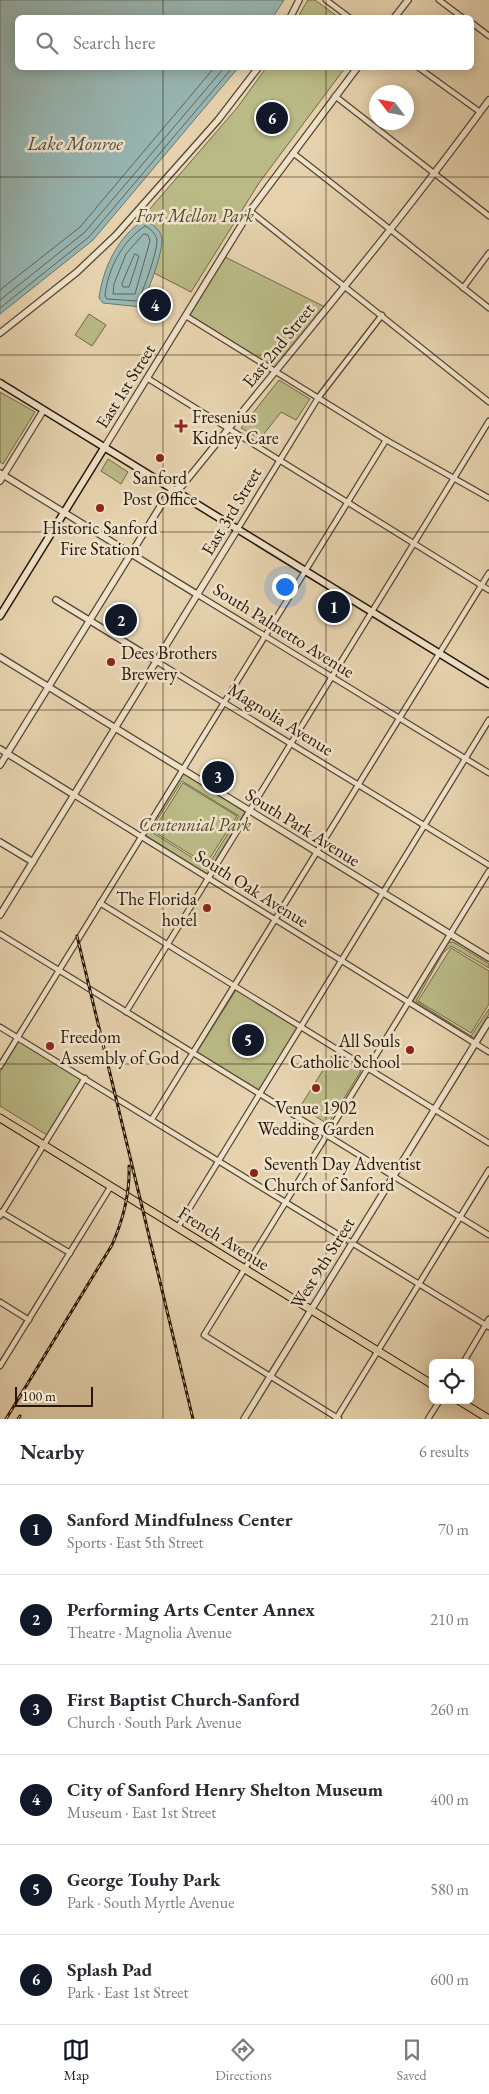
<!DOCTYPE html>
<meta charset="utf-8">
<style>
:root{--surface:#fff;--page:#f2f2f3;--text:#2b2b33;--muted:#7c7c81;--line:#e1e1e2;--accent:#111827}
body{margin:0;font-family:"EB Garamond",serif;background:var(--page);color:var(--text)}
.controls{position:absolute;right:15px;bottom:15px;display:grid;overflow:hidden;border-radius:8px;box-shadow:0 2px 12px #0003}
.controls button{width:45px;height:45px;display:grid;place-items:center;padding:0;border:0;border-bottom:1px solid var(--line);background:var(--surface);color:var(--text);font:25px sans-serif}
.compass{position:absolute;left:369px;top:85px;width:45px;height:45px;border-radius:50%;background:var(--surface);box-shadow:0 2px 12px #0003;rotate:302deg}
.scale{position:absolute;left:15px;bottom:12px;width:78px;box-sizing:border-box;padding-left:5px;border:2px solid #251605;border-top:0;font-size:14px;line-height:18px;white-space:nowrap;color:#251605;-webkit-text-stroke:4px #efe2ca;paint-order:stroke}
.you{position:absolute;left:284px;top:586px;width:18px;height:18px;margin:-12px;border:4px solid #fff;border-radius:50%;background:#1a73e8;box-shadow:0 0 0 8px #1a73e833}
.badge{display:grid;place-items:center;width:32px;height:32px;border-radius:50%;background:var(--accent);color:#fff;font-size:16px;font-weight:700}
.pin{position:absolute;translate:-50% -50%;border:2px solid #fff;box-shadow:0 1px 5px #0006}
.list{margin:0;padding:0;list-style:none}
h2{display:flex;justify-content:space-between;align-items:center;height:65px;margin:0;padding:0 20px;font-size:21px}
h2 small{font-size:16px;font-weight:400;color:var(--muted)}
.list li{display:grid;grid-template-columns:32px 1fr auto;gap:15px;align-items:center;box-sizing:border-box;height:90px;padding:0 20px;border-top:1px solid var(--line)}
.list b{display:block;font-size:19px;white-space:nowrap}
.list p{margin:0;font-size:16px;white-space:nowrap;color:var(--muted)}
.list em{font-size:16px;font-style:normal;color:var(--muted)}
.icon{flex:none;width:28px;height:28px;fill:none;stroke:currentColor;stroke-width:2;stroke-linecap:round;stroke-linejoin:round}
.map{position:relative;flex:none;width:489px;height:1419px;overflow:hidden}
.search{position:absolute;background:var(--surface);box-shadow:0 2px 12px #0003;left:15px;right:15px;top:15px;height:55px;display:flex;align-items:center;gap:12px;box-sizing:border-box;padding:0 18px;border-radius:8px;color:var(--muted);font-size:19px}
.sheet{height:605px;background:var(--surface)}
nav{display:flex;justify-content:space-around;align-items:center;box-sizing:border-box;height:70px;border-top:1px solid var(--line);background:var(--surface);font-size:14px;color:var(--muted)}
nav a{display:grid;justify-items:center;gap:2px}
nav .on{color:var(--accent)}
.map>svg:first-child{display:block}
</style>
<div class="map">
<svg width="489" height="1419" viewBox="0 0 489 1419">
<rect width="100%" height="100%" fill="#e6d2ae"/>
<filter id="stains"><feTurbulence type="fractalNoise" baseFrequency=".004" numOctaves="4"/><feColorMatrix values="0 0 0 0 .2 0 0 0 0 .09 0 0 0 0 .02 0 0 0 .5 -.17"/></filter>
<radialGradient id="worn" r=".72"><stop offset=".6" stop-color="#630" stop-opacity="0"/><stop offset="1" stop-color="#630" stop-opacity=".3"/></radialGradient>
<!-- green -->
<g fill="#baba86" stroke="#706846" fill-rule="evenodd">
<polygon points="308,0 315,0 338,17 298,17"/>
<path d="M266,68H345L259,183L191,292L154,273C160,249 170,232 142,218L237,108Z"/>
<polygon points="225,257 325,307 275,368 190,315"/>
<polygon points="89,314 106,325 92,346 75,335"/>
<polygon points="279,380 310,399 296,420 281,412 260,439 241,428"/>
<polygon points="0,392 35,412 3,464 0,462"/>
<polygon points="108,459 128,472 121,484 101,471"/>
<path d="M184,773L245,812L207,874L145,835ZM182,781L239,816L207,867L150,831Z"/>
<polygon points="183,783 237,816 206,864 153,831"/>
<polygon points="453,942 489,964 489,968 451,946 443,953 416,1001 471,1036 489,1009 489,1014 474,1038 413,1001 447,943"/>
<polygon points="451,948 489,971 489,1004 471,1033 418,1001"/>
<polygon points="236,990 298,1028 258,1091 197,1052"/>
<polygon points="19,1041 81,1079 47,1135 0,1106 0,1072"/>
<polygon points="333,1054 361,1071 328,1124 300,1107"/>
</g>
<!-- water -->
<g fill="#98b6b2" stroke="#6a766d">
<polygon points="0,0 284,0 273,17 18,18 18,68 238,68 93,240 0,314"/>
<path d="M144,220C152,223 161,230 162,239C163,253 147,294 141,307L103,303L99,298C103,268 118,236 144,220Z"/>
</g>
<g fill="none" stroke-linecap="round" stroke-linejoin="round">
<!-- shore -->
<g stroke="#5e665c" stroke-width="1">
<path d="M145,226C150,228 156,234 157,240C157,254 144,288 138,301L107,299L105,296C107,270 123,240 145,226Z"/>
<polygon points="144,234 148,235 150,241 135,294 113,294 114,284 126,254"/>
<polygon points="135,254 139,256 129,287 123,287 122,284"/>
<polyline points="0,290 80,227 214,68"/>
<polyline points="0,300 85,232 224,68"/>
<polyline points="0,308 89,237 232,68"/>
</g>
<!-- minor casing -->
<g stroke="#55452f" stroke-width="7">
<g id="minor">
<polyline points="326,0 350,18"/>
<polyline points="439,0 463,18"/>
<polyline points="472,23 489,36"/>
<polyline points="419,68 480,112"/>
<polyline points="335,96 489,216"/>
<path d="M293,153C359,204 423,256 489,308"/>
<polyline points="250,211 489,402"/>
<polyline points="463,288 489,253"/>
<polyline points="186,316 386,440 489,498"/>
<polyline points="147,378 489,590"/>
<polyline points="237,530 318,398 382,315"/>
<polyline points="198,595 489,773"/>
<polyline points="156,661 489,865"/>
<polyline points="74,795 489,1052"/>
<polyline points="100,903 489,1143"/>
<polyline points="0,934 489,1235"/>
<polyline points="126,1012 489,421"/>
<polyline points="0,1027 489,1327"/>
<polyline points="0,1066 386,440"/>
<polyline points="152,1119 489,573"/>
<polyline points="1,1212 70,1253"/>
<polyline points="0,1216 85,1078"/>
<polyline points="178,1227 489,720"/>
<polyline points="0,1302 29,1320"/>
<polyline points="463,1363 489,1319"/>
<polyline points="0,1366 111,1186"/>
<polyline points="336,1419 489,1170"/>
<polyline points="339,1419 204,1335 489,871"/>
<polyline points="428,1419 440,1400"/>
</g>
</g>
<!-- tertiary casing -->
<g stroke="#55452f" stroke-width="8">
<g id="tertiary">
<polyline points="290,18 299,0"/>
<polyline points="394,18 408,0"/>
<polyline points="0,333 77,272 116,235 218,120 258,68"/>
<polyline points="104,448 250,211 357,68"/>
<polyline points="0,473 198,595"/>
<polyline points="0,481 43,411"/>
<polyline points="56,600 156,661"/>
<polyline points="0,657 489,958"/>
<polyline points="0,749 74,795"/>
<path d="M0,765L168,494L182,486C285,358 392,233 489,100"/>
<polyline points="0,842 33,862"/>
<polyline points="0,915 237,530"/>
<polyline points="244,1419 489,1021"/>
</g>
</g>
<!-- secondary casing -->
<g stroke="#251605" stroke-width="9">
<g id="secondary">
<polyline points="0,383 489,684"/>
<polyline points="0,616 104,448"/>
</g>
</g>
<!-- primary casing -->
<g stroke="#251605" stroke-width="9">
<g id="primary">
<polyline points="0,1118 433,1385"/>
<polyline points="458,1400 489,1419"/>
</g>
</g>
<!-- minor -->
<use href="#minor" stroke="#efe2ca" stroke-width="4.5"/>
<!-- tertiary -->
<use href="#tertiary" stroke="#efe2ca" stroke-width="5.5"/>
<!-- secondary -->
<use href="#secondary" stroke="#efe2ca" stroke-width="6"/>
<!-- primary -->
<use href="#primary" stroke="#e6d2ae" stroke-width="7"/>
<!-- rail casing -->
<g stroke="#251605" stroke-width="3">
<g id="rail">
<polyline points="77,936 193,1419"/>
<path d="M6,1419L112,1245C123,1220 130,1193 129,1166"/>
<polyline points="18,1419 20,1416"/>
</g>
</g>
<!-- rail -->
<use href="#rail" stroke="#efe2ca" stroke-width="1" stroke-dasharray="4" stroke-linecap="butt"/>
</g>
<!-- grid -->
<path fill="none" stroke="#251605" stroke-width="1" stroke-opacity="0.55" d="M163,0V18M326,0V18M163,68V1419M326,68V1419M0,177H489M0,355H489M0,532H489M0,710H489M0,887H489M0,1064H489M0,1242H489"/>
<!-- markers -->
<g fill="#8f2418" stroke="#efe2ca" stroke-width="2">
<path d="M178.5 418.5h5v5h5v5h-5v5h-5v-5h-5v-5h5z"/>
<circle cx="160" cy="458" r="5"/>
<circle cx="100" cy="508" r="5"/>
<circle cx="111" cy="662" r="5"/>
<circle cx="207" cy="908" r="5"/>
<circle cx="50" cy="1046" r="5"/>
<circle cx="410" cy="1050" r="5"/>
<circle cx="316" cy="1088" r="5"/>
<circle cx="254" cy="1173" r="5"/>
</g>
<g text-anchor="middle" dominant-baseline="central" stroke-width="5" stroke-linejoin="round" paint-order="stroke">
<!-- park labels -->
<g font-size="18" font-style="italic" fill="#52472c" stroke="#efe2ca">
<text x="195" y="215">Fort Mellon Park</text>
<text x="195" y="824">Centennial Park</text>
</g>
<!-- street labels -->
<g font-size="18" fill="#251605" stroke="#efe2ca">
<text transform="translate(278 345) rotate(-51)">East 2nd Street</text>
<text transform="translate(125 386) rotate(-58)">East 1st Street</text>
<text transform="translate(231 511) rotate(-59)">East 3rd Street</text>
<text transform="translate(284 630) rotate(32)">South Palmetto Avenue</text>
<text transform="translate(281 719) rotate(32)">Magnolia Avenue</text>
<text transform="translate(303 827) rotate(32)">South Park Avenue</text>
<text transform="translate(252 888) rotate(32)">South Oak Avenue</text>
<text transform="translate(224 1238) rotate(32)">French Avenue</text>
<text transform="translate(322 1263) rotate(-58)">West 9th Street</text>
</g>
<!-- poi labels -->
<g font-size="18" fill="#251605" stroke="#efe2ca" text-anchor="start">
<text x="192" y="416">Fresenius<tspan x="192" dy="21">Kidney Care</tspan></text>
<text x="160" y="477" text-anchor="middle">Sanford<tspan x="160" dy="21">Post Office</tspan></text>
<text x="100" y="527" text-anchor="middle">Historic Sanford<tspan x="100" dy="21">Fire Station</tspan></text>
<text x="121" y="652">Dees Brothers<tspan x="121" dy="21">Brewery</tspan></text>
<text x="197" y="898" text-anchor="end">The Florida<tspan x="197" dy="21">hotel</tspan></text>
<text x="60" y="1036">Freedom<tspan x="60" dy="21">Assembly of God</tspan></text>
<text x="400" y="1040" text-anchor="end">All Souls<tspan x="400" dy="21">Catholic School</tspan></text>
<text x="316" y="1107" text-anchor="middle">Venue 1902<tspan x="316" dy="21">Wedding Garden</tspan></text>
<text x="264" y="1163">Seventh Day Adventist<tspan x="264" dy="21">Church of Sanford</tspan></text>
</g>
<!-- water labels -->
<g font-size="19" font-style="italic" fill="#4d4e42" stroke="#efe2ca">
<text x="75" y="143">Lake Monroe</text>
</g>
</g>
<rect width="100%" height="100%" filter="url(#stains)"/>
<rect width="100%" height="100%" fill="url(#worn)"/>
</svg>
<div class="controls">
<button><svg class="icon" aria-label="locate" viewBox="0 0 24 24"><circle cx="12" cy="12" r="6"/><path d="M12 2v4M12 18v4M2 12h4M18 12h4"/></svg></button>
</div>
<svg class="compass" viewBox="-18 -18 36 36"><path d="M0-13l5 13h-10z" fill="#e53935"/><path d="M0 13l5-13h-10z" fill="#7c7c81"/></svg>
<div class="scale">100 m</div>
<div class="you"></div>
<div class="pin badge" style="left:334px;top:607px">1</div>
<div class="pin badge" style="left:121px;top:620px">2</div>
<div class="pin badge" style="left:218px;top:777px">3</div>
<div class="pin badge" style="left:155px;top:305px">4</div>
<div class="pin badge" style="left:248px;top:1040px">5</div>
<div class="pin badge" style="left:272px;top:118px">6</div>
<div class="search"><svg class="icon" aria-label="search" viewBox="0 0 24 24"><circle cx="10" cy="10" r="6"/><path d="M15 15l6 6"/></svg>Search here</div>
</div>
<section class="sheet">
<h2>Nearby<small>6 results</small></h2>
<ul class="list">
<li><span class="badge">1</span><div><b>Sanford Mindfulness Center</b><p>Sports · East 5th Street</p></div><em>70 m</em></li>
<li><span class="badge">2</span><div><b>Performing Arts Center Annex</b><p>Theatre · Magnolia Avenue</p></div><em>210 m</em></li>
<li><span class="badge">3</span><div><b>First Baptist Church-Sanford</b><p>Church · South Park Avenue</p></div><em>260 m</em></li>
<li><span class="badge">4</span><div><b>City of Sanford Henry Shelton Museum</b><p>Museum · East 1st Street</p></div><em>400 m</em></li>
<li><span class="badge">5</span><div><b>George Touhy Park</b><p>Park · South Myrtle Avenue</p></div><em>580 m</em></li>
<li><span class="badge">6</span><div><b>Splash Pad</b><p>Park · East 1st Street</p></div><em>600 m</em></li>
</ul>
</section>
<nav>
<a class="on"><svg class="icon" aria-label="map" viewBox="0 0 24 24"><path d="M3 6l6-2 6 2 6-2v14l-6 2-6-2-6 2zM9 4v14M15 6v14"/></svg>Map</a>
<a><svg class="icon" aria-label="directions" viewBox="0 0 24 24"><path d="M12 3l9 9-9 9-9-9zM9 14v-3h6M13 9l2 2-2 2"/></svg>Directions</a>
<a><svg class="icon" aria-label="saved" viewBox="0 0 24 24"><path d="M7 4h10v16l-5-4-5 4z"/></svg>Saved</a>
</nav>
